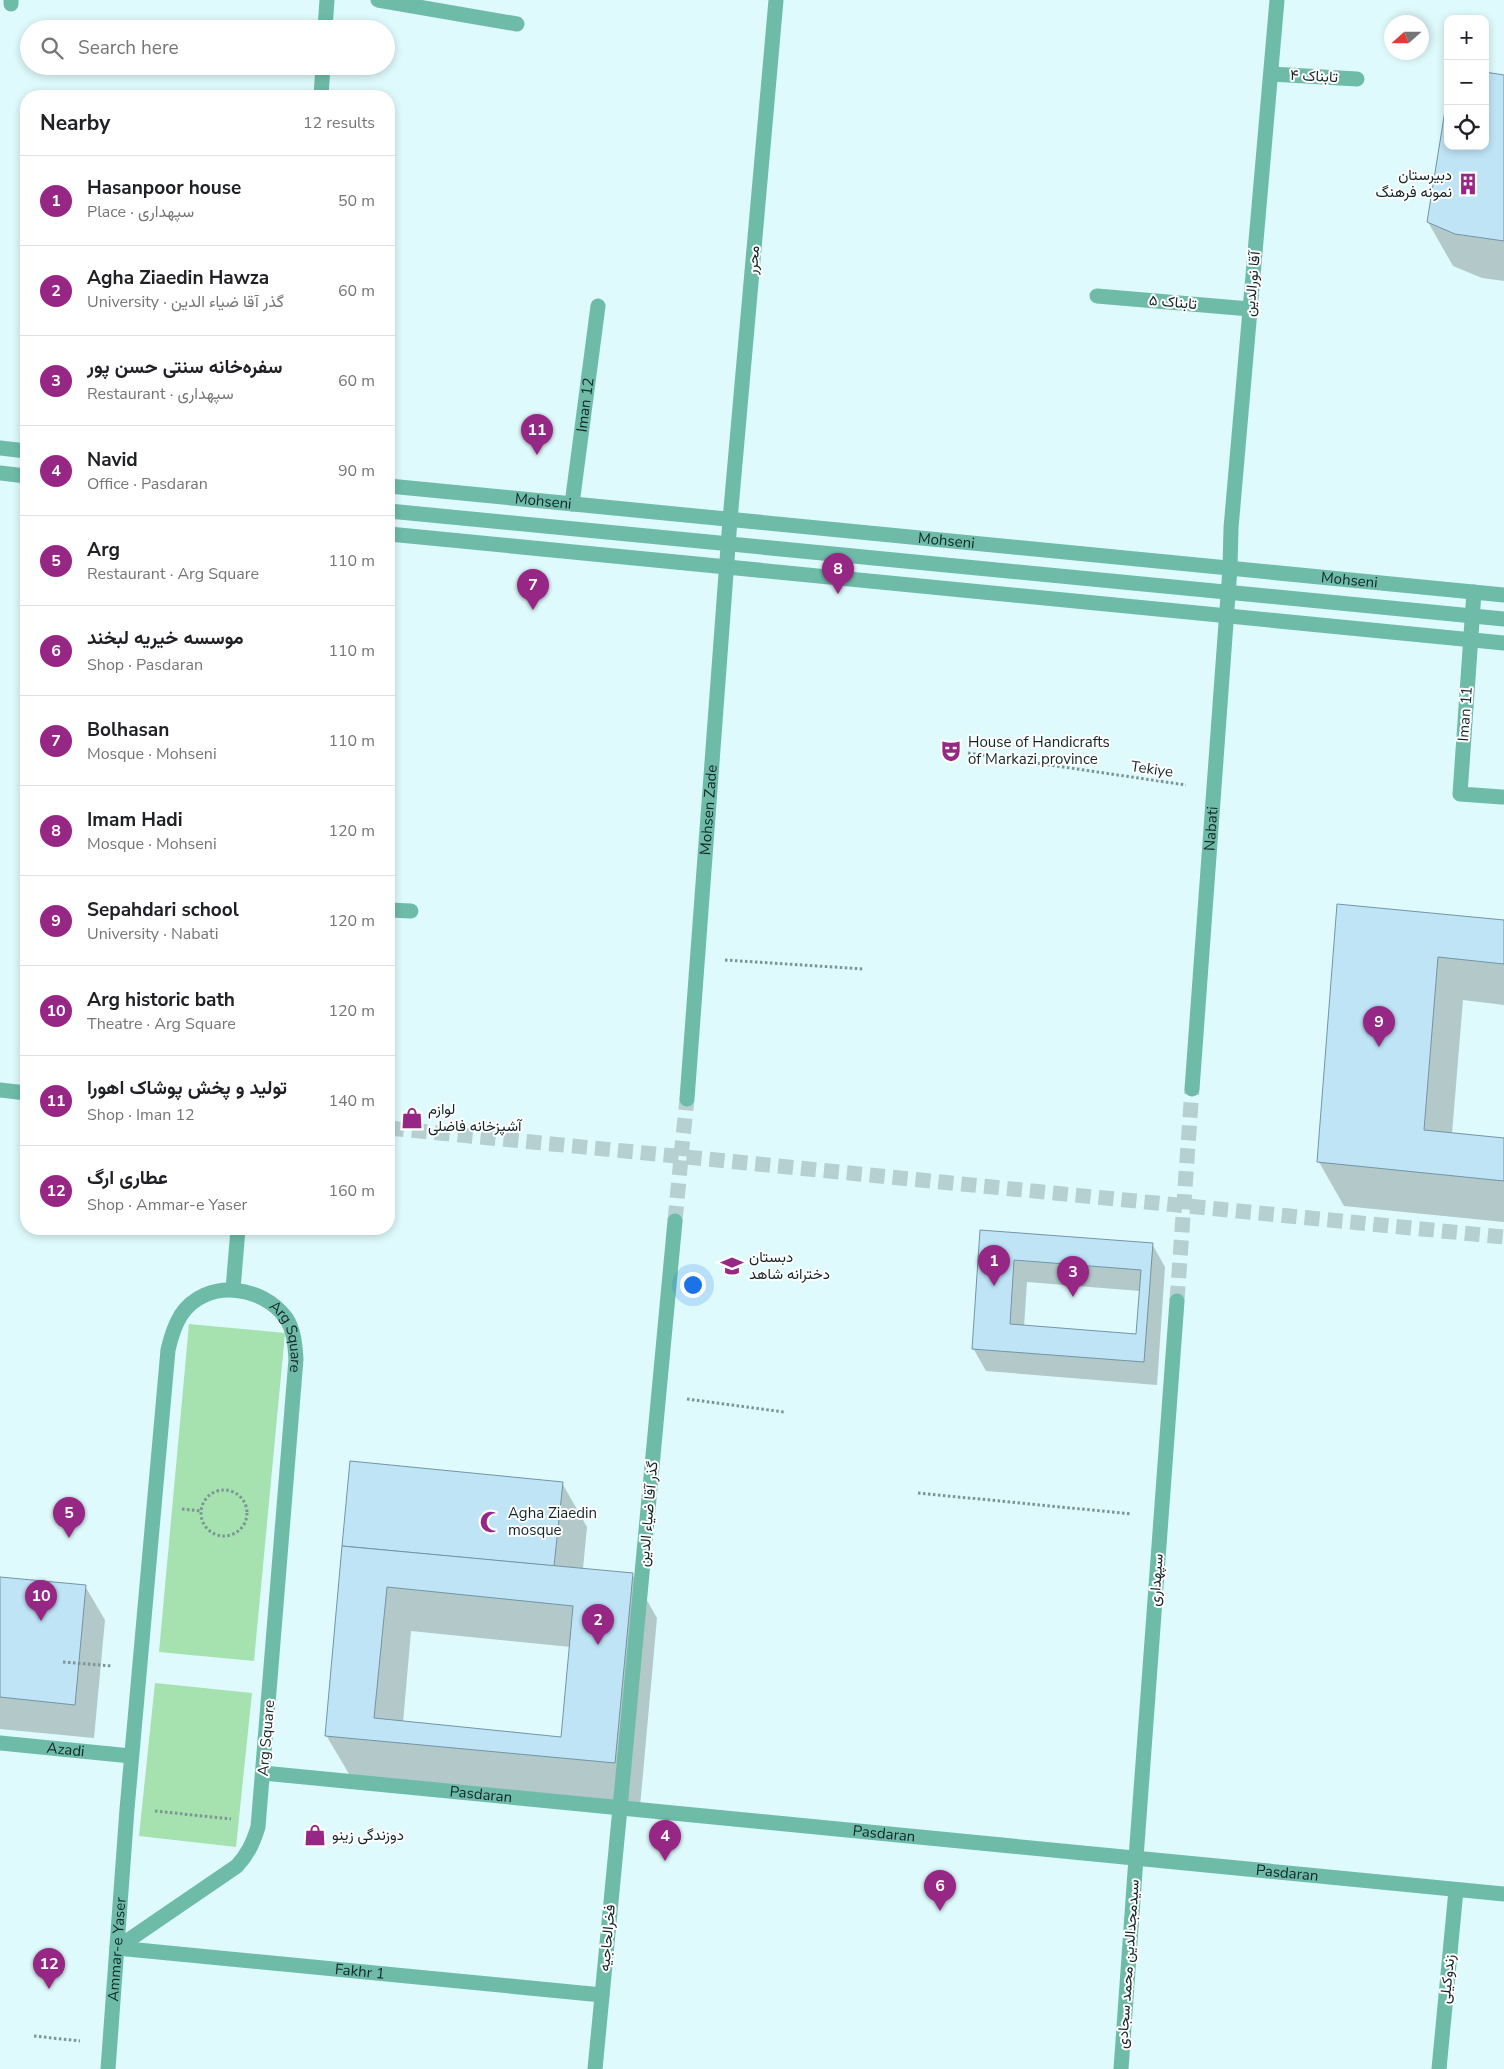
<!DOCTYPE html>
<meta charset="utf-8">
<style>
:root{--surface:#fff;--page:#f2f2f2;--text:#202124;--muted:#757577;--line:#e0e0e0;--accent:#972785}
body{margin:0;font-family:"Nunito Sans",Vazirmatn,sans-serif;background:var(--page);color:var(--text)}
.controls{position:absolute;right:15px;top:15px;display:grid;overflow:hidden;border-radius:10px;box-shadow:0 2px 8px #0003}
.controls button{width:45px;height:45px;display:grid;place-items:center;padding:0;border:0;border-bottom:1px solid var(--line);background:var(--surface);color:var(--text);font:25px sans-serif}
.compass{position:absolute;left:1384px;top:15px;width:45px;height:45px;border-radius:50%;background:var(--surface);box-shadow:0 2px 8px #0003;rotate:249deg}
.you{position:absolute;left:692px;top:1284px;width:18px;height:18px;margin:-12px;border:4px solid #fff;border-radius:50%;background:#1a73e8;box-shadow:0 0 0 8px #1a73e833}
.badge{display:grid;place-items:center;width:32px;height:32px;border-radius:50%;background:var(--accent);color:#fff;font-size:16px;font-weight:700}
.pin{position:absolute;translate:-50% -41px;filter:drop-shadow(0 1px 2px #0008)}
.pin::after{content:'';position:absolute;top:26px;width:18px;height:15px;background:inherit;clip-path:polygon(0 0,100% 0,50% 100%)}
.list{margin:0;padding:0;list-style:none}
h2{display:flex;justify-content:space-between;align-items:center;height:65px;margin:0;padding:0 20px;font-size:21px}
h2 small{font-size:16px;font-weight:400;color:var(--muted)}
.list li{display:grid;grid-template-columns:32px 1fr auto;gap:15px;align-items:center;box-sizing:border-box;height:90px;padding:0 20px;border-top:1px solid var(--line)}
.list b{display:block;font-size:19px;white-space:nowrap}
.list p{margin:0;font-size:16px;white-space:nowrap;color:var(--muted)}
.list em{font-size:16px;font-style:normal;color:var(--muted)}
.icon{flex:none;width:28px;height:28px;fill:none;stroke:currentColor;stroke-width:2;stroke-linecap:round;stroke-linejoin:round}
.map{position:relative;flex:none;width:1504px;height:2069px;overflow:hidden}
.search{position:absolute;background:var(--surface);box-shadow:0 2px 8px #0003;left:20px;top:20px;width:375px;height:55px;display:flex;align-items:center;gap:12px;box-sizing:border-box;padding:0 18px;border-radius:28px;color:var(--muted);font-size:19px}
.panel{position:absolute;background:var(--surface);box-shadow:0 2px 8px #0003;left:20px;top:90px;width:375px;height:1145px;border-radius:20px}
.map>svg:first-child{display:block}
</style>
<div class="map">
<svg width="1504" height="2069" viewBox="0 0 1504 2069">
<rect width="100%" height="100%" fill="#dffafc"/>
<!-- green -->
<g fill="#a6e1b0">
<polygon points="189,1324 285,1333 254,1661 159,1652"/>
<polygon points="155,1683 252,1693 236,1847 139,1836"/>
</g>
<!-- shadow -->
<g fill="#0003" fill-rule="evenodd">
<polygon points="1504,76 1504,281 1482,278 1453,266 1428,222 1448,146 1485,146"/>
<polygon points="1338,905 1504,922 1504,1005 1463,1000 1452,1134 1504,1139 1504,1222 1344,1206 1319,1162"/>
<path d="M982,1231L1152,1244L1165,1267L1157,1385L986,1371L973,1348ZM1027,1282L1140,1291L1137,1335L1024,1327Z"/>
<path d="M351,1463L562,1483L587,1527L583,1569L632,1574L657,1618L640,1807L352,1779L326,1735ZM411,1631L571,1647L562,1738L403,1723Z"/>
<polygon points="0,1578 85,1586 105,1620 94,1738 0,1729"/>
</g>
<!-- building -->
<g fill="#bee4f6" stroke="#7295a6" fill-rule="evenodd">
<polygon points="1485,72 1504,75 1504,241 1455,234 1427,222 1448,92 1448,146 1485,146"/>
<polygon points="1337,904 1504,920 1504,964 1438,957 1424,1130 1504,1138 1504,1181 1317,1162"/>
<path d="M980,1230L1153,1243L1144,1362L972,1349ZM1014,1260L1141,1270L1136,1334L1010,1324Z"/>
<polygon points="350,1461 563,1482 554,1566 342,1546"/>
<path d="M342,1546L633,1573L615,1763L325,1736ZM387,1587L573,1606L561,1737L374,1718Z"/>
<polygon points="0,1577 86,1585 75,1705 0,1697"/>
</g>
<g fill="none" stroke-linecap="round" stroke-linejoin="round">
<!-- pedestrian-tunnel -->
<g stroke="#b6cfd1" stroke-width="15" stroke-dasharray="15 8" stroke-linecap="butt">
<polyline points="389,1128 1504,1237"/>
<polyline points="681,1156 687,1099"/>
<polyline points="675,1221 681,1158"/>
<polyline points="1177,1301 1192,1089"/>
</g>
<!-- path -->
<g stroke="#7d9495" stroke-width="3" stroke-dasharray="2.5 2.5" stroke-linecap="butt">
<polyline points="968,753 1186,785"/>
<polyline points="725,960 864,969"/>
<polyline points="687,1399 784,1412"/>
<circle cx="224" cy="1513" r="23"/>
<polyline points="918,1493 1132,1514"/>
<polyline points="182,1509 201,1511"/>
<polyline points="63,1662 112,1666"/>
<polyline points="155,1811 231,1819"/>
<polyline points="34,2036 80,2041"/>
</g>
<!-- service -->
<path stroke="#6ebca8" stroke-width="15" id="s1" d="M117,1948L602,1995"/>
<!-- pedestrian -->
<g stroke="#6ebca8" stroke-width="15">
<polyline points="389,534 1504,643"/>
<path id="s2" d="M1192,1089L1230,568"/>
<path id="s3" d="M687,1099L730,520"/>
<polyline points="620,1808 675,1221"/>
<polyline points="1136,1858 1177,1301"/>
</g>
<!-- minor -->
<g stroke="#6ebca8" stroke-width="15">
<polyline points="378,0 517,24"/>
<polyline points="11,4 11,0"/>
<polyline points="325,29 327,0"/>
<polyline points="1271,74 1357,79"/>
<polyline points="321,96 323,66"/>
<polyline points="1097,296 1250,309"/>
<path id="s4" d="M572,504L598,306"/>
<polyline points="730,520 776,0"/>
<polyline points="1230,568 1231,528 1277,0"/>
<polyline points="1474,592 1460,794 1502,797"/>
<polyline points="389,910 411,911"/>
<polyline points="0,1090 26,1093"/>
<polyline points="595,2069 620,1808"/>
<polyline points="1121,2069 1136,1858"/>
<polyline points="1439,2069 1456,1890"/>
</g>
<!-- tertiary -->
<g stroke="#6ebca8" stroke-width="15">
<polyline points="0,448 26,451"/>
<polyline points="0,473 26,476"/>
<path id="s5" d="M389,486L1504,595"/>
<polyline points="389,511 1504,619"/>
<polyline points="233,1289 238,1229"/>
<path id="s6" d="M0,1743L131,1756"/>
<path id="s7" d="M263,1773L1504,1894"/>
<path id="s8" d="M108,2069L127,1809L168,1350C171,1337 174,1326 181,1315C206,1278 262,1285 286,1318C294,1330 295,1345 296,1359L258,1827C253,1843 248,1854 237,1866L117,1948"/>
</g>
</g>
<!-- icons -->
<defs>
<g id="building-bare" transform="scale(1.725)"><path d="M-4-6H4V6H1V3H-1V6H-4ZM-2.5-4.3h1.7v1.8h-1.7ZM.8-4.3h1.7v1.8H.8ZM-2.5-1h1.7V.8h-1.7ZM.8-1h1.7V.8H.8Z" fill="#972785" stroke="#fff" stroke-width="2.5" paint-order="stroke"/></g>
<g id="theatre-bare" transform="scale(1.725)"><path d="M-5-5.5Q0-4 5-5.5V0Q5 5 0 6Q-5 5-5 0ZM-3.3-2.5H-1v1.5H-3.3ZM1-2.5H3.3v1.5H1ZM-2.8 1Q0 5.5 2.8 1Z" fill="#972785" stroke="#fff" stroke-width="2.5" paint-order="stroke"/></g>
<g id="shop-bare" transform="scale(1.725)"><path d="M-5-2.5h2.3a2.7 3.5 0 0 1 5.4 0H5L5.5 6h-11ZM-1.5-2.5h3a1.5 2.3 0 0 0-3 0Z" fill="#972785" stroke="#fff" stroke-width="2.5" paint-order="stroke"/></g>
<g id="school-bare" transform="scale(1.725)"><path d="M0-5L7-2L0 1L-7-2ZM-4 1L0 2.5L4 1V4Q0 6-4 4Z" fill="#972785" stroke="#fff" stroke-width="2.5" paint-order="stroke"/></g>
<g id="mosque-bare" transform="scale(1.725)"><path d="M3.5-4.9A6 6 0 1 0 3.5 4.9A5 5 0 1 1 3.5-4.9Z" fill="#972785" stroke="#fff" stroke-width="2.5" paint-order="stroke"/></g>
</defs>
<g fill-rule="evenodd">
<use href="#building-bare" x="1468" y="184"/>
<use href="#theatre-bare" x="951" y="751"/>
<use href="#shop-bare" x="412" y="1118"/>
<use href="#school-bare" x="732" y="1266"/>
<use href="#mosque-bare" x="491" y="1522"/>
<use href="#shop-bare" x="315" y="1835"/>
</g>
<g text-anchor="middle" dominant-baseline="central" stroke-width="4" stroke-linejoin="round" paint-order="stroke">
<!-- street labels -->
<g font-size="15" fill="#132526" stroke="#fff">
<text transform="translate(1314 76) rotate(3)">تابناک ۴</text>
<text transform="translate(753 260) rotate(-85)">محرر</text>
<text transform="translate(1252 284) rotate(-85)">آقا نورالدین</text>
<text transform="translate(1173 302) rotate(5)">تابناک ۵</text>
<text stroke="none"><textPath href="#s4" startOffset="100">Iman 12</textPath></text>
<text stroke="none"><textPath href="#s5" startOffset="155">Mohseni</textPath></text>
<text stroke="none"><textPath href="#s5" startOffset="560">Mohseni</textPath></text>
<text stroke="none"><textPath href="#s5" startOffset="965">Mohseni</textPath></text>
<text transform="translate(1465 714) rotate(-86)">Iman 11</text>
<text transform="translate(1152 769) rotate(8)">Tekiye</text>
<text stroke="none"><textPath href="#s3" startOffset="290">Mohsen Zade</textPath></text>
<text stroke="none"><textPath href="#s2" startOffset="261">Nabati</textPath></text>
<text stroke="none"><textPath href="#s8" startOffset="899">Arg Square</textPath></text>
<text transform="translate(648 1514) rotate(-85)">گذر آقا ضیاء الدین</text>
<text transform="translate(1156 1580) rotate(-86)">سپهداری</text>
<text transform="translate(266 1738) rotate(-85)">Arg Square</text>
<text stroke="none"><textPath href="#s6" startOffset="66">Azadi</textPath></text>
<text stroke="none"><textPath href="#s7" startOffset="219">Pasdaran</textPath></text>
<text stroke="none"><textPath href="#s7" startOffset="624">Pasdaran</textPath></text>
<text stroke="none"><textPath href="#s7" startOffset="1029">Pasdaran</textPath></text>
<text transform="translate(607 1938) rotate(-85)">فخرالحاجیه</text>
<text stroke="none"><textPath href="#s8" startOffset="120">Ammar-e Yaser</textPath></text>
<text transform="translate(1128 1964) rotate(-86)">سیدمجدالدین محمد سجادی</text>
<text stroke="none"><textPath href="#s1" startOffset="244">Fakhr 1</textPath></text>
<text transform="translate(1447 1979) rotate(-84)">زندوکیلی</text>
</g>
<!-- poi labels -->
<g font-size="15" fill="#132526" stroke="#fff" text-anchor="start">
<text x="1452" y="175" text-anchor="end">دبیرستان<tspan x="1452" dy="17">نمونه فرهنگ</tspan></text>
<text x="968" y="742">House of Handicrafts<tspan x="968" dy="17">of Markazi province</tspan></text>
<text x="428" y="1109">لوازم<tspan x="428" dy="17">آشپزخانه فاضلی</tspan></text>
<text x="749" y="1257">دبستان<tspan x="749" dy="17">دخترانه شاهد</tspan></text>
<text x="508" y="1513">Agha Ziaedin<tspan x="508" dy="17">mosque</tspan></text>
<text x="332" y="1835">دوزندگی زینو</text>
</g>
</g>
</svg>
<div class="controls">
<button>+</button>
<button>−</button>
<button><svg class="icon" aria-label="locate" viewBox="0 0 24 24"><circle cx="12" cy="12" r="6"/><path d="M12 2v4M12 18v4M2 12h4M18 12h4"/></svg></button>
</div>
<svg class="compass" viewBox="-18 -18 36 36"><path d="M0-13l5 13h-10z" fill="#e53935"/><path d="M0 13l5-13h-10z" fill="#757577"/></svg>
<div class="you"></div>
<div class="pin badge" style="left:994px;top:1286px">1</div>
<div class="pin badge" style="left:598px;top:1645px">2</div>
<div class="pin badge" style="left:1073px;top:1297px">3</div>
<div class="pin badge" style="left:665px;top:1861px">4</div>
<div class="pin badge" style="left:69px;top:1538px">5</div>
<div class="pin badge" style="left:940px;top:1911px">6</div>
<div class="pin badge" style="left:533px;top:610px">7</div>
<div class="pin badge" style="left:838px;top:594px">8</div>
<div class="pin badge" style="left:1379px;top:1047px">9</div>
<div class="pin badge" style="left:41px;top:1621px">10</div>
<div class="pin badge" style="left:537px;top:455px">11</div>
<div class="pin badge" style="left:49px;top:1989px">12</div>
<div class="search"><svg class="icon" aria-label="search" viewBox="0 0 24 24"><circle cx="10" cy="10" r="6"/><path d="M15 15l6 6"/></svg>Search here</div>
<section class="panel">
<h2>Nearby<small>12 results</small></h2>
<ul class="list">
<li><span class="badge">1</span><div><b>Hasanpoor house</b><p>Place · سپهداری</p></div><em>50 m</em></li>
<li><span class="badge">2</span><div><b>Agha Ziaedin Hawza</b><p>University · گذر آقا ضیاء الدین</p></div><em>60 m</em></li>
<li><span class="badge">3</span><div><b>سفره‌خانه سنتی حسن پور</b><p>Restaurant · سپهداری</p></div><em>60 m</em></li>
<li><span class="badge">4</span><div><b>Navid</b><p>Office · Pasdaran</p></div><em>90 m</em></li>
<li><span class="badge">5</span><div><b>Arg</b><p>Restaurant · Arg Square</p></div><em>110 m</em></li>
<li><span class="badge">6</span><div><b>موسسه خیریه لبخند</b><p>Shop · Pasdaran</p></div><em>110 m</em></li>
<li><span class="badge">7</span><div><b>Bolhasan</b><p>Mosque · Mohseni</p></div><em>110 m</em></li>
<li><span class="badge">8</span><div><b>Imam Hadi</b><p>Mosque · Mohseni</p></div><em>120 m</em></li>
<li><span class="badge">9</span><div><b>Sepahdari school</b><p>University · Nabati</p></div><em>120 m</em></li>
<li><span class="badge">10</span><div><b>Arg historic bath</b><p>Theatre · Arg Square</p></div><em>120 m</em></li>
<li><span class="badge">11</span><div><b>تولید و پخش پوشاک اهورا</b><p>Shop · Iman 12</p></div><em>140 m</em></li>
<li><span class="badge">12</span><div><b>عطاری ارگ</b><p>Shop · Ammar-e Yaser</p></div><em>160 m</em></li>
</ul>
</section>
</div>
